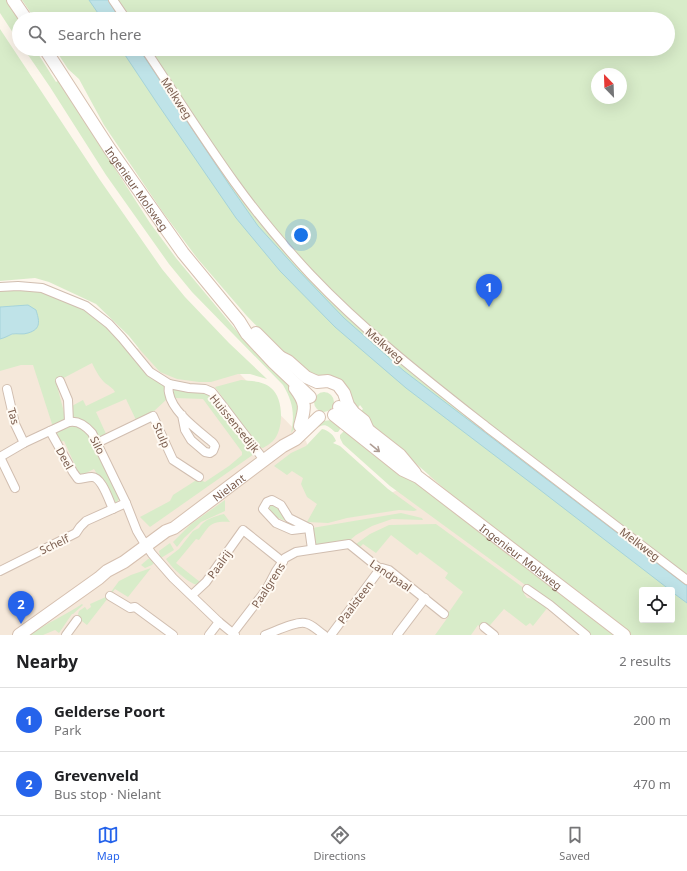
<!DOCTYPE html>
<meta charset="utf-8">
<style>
:root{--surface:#fff;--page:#f2f2f2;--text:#202124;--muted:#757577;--line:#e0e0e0;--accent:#2563eb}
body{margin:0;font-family:"Noto Sans",sans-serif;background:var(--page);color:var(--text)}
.controls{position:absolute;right:12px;bottom:12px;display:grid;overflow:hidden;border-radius:4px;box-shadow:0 4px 16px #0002}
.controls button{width:36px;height:36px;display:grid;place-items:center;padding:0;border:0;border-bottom:1px solid var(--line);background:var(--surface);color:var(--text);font:20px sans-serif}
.compass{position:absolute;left:591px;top:68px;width:36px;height:36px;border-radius:50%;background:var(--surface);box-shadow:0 4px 16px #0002;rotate:337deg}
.you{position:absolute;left:301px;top:235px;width:14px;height:14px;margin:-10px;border:3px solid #fff;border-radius:50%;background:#1a73e8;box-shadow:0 0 0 6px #1a73e833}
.badge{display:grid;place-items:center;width:26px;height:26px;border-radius:50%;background:var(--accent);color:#fff;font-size:13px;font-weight:700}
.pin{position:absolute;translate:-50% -33px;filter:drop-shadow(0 1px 2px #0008)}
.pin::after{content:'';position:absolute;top:21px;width:14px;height:12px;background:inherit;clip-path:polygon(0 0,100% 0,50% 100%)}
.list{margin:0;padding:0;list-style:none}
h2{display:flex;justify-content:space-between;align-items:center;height:52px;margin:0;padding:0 16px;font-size:17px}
h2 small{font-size:13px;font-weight:400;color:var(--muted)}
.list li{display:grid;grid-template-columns:26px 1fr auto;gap:12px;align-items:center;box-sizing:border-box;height:64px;padding:0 16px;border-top:1px solid var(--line)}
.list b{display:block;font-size:15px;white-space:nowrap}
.list p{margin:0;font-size:13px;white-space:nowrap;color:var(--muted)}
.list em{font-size:13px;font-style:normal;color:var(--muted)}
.icon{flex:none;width:22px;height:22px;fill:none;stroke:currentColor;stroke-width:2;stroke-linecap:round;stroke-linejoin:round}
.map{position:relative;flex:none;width:687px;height:635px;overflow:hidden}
.search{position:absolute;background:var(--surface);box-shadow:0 4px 16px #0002;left:12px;right:12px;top:12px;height:44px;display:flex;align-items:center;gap:10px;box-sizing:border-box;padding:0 14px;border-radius:22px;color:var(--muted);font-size:15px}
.sheet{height:180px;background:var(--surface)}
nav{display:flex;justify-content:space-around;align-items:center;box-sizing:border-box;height:56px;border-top:1px solid var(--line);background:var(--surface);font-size:11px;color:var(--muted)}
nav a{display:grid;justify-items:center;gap:2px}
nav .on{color:var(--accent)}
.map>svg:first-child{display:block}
</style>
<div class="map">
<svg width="687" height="635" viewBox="0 0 687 635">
<rect width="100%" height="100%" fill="#fdf6ec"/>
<!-- residential -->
<polygon fill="#f5e8da" points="80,339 229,363 306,441 328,508 391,493 448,467 659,635 0,635 0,354"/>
<!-- green -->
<g fill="#d8ecc9" fill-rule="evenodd">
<path d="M0,0H8C20,18 19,21 19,42L0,13Z"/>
<path d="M22,0H687V635H629L516,547L447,491L360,414L359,413L363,409L360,405L356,410L353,403L318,377L309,375L268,338L246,315L197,258L162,211L104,125L79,79L68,69L55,49H668V19H35ZM597,74H621V98H597ZM642,590H672V620H642Z"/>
<polygon points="0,29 100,180 162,269 185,297 229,343 267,379 250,374 238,374 211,382 199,382 177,379 160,372 141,351 129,336 96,304 49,282 35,278 0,281"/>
<path d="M24,49H35L56,82L61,79L103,143L116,170L150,223L176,258L250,347L294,391L299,399L298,424L291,433C295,414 293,402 283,385L192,292L169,264L106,175L50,87Z"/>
<path d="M35,288L85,309L100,320L163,384L165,389L167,399L153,412L150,416L137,422L126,399L96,412L107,436L100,439L72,419L70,407L83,400L86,406L115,392C113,388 109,386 105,383C99,377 96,371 92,363L56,382L66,420L53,427L33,365H21L0,371V339L13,334L28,333L17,306L0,307V289Z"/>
<path d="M241,380C251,381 263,381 271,388C284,398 284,430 273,441C270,444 266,446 263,448L259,447L215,387Z"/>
<polygon points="173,388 207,391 254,454 150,527 140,517 170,501 173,495 198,479 205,482 229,466 242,455 242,452 203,399 175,398 171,391"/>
<circle cx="324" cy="402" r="10"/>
<path d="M332,420L343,425L338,432H335C326,424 324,423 314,430L323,421Z"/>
<polygon points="74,425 85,430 90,438 110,477 119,499 117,502 115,502 106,482 100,479 94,469 80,476 64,441 60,442 56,434 57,432"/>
<path d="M322,429C328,430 334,435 336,441L333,443L340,446L388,489L417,510L414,511L399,510L347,518L328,523L307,522L317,504L307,497L301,484L303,478L292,471L287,475L274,466L291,453L306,446Z"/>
<path d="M346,429L396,468L615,635H590L536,592C534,589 532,585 528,587L390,486L343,444L340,438V435Z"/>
<polygon points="225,500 225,511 201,522 184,538 177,547 173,542 191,524"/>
<polygon points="274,500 294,524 283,520 269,514 265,503"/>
<polygon points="401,513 422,518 423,520 392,519 372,526 356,535 350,540 315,545 312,528"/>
<path d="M224,514L230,522C210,521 210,525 199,540L196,539L176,563L200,582L197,585C187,582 172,568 166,559L179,549L193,531L199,528C203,520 215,516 224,514Z"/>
<polygon points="436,524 525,589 524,594 527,598 536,599 548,607 533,626 530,623 526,626 504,609 485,631 478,625 471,635 435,635 448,617 441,611 442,608 449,612 463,592 445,578 448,573 420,552 417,555 391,535 376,553 363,544 360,547 356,544 370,534 389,525"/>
<polygon points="170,543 174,550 161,558 160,556 159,551"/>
<polygon points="151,558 155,562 152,565 145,568 141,565 148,559"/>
<polygon points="151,568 128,597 115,589 87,625 78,618 79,617 78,614 79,611 85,607 87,610 91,607 90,604 108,596 119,581 131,575"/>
<path d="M82,604L83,605L73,614H72L59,633L55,630L43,635H30C46,623 66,615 82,604Z"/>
</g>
<!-- water -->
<g fill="#bfe3e8" stroke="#a5d3da">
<polygon points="89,0 109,0 119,19 102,19"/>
<polygon points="121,49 139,49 230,186 258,226 298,270 344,318 404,371 687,586 687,603 672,592 672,590 670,590 531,483 406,388 335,327 280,271 236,218 157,103"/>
<path d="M28,305L36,310C39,320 42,329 28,333C23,335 17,333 12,334C8,336 4,338 0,339V307Z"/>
</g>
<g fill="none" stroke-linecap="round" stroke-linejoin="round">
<!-- street casing -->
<g stroke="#d1beb0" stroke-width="10">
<g id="street">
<polyline points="113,0 126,19"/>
<path d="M145,49C175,94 204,140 235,183C258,215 284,246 311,275C365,332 427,380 488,428C554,479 621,529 687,580"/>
<polyline points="0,287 18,286 42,288 86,306 109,324 122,338 150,372 169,384 189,388 205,389 212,392 223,406 264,460"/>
<polyline points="60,381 68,400 69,422"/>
<path d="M169,384C169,387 168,390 169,393C172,412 199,431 213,443L215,446L213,451L210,453L205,452L191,440L185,430L182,415"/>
<polyline points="7,389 15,424 24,443"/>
<path d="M50,431L73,472L78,479C82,479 87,477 92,477C102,477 109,501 113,509"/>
<polyline points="97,443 153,416 173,460 199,477"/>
<path d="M0,457L24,443L69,422C79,420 86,426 92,433L126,503L137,531L143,541L152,554L173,578L219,622L235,635"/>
<polyline points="0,457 15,488"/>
<polygon points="272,500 281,505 289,518 309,528 292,530 276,523 263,509 267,502"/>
<polyline points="309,528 312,549"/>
<polyline points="0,571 76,533 80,527 86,521 126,503"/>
<polyline points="527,589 550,605 586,635"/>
<polyline points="192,595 206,582 243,530 283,562"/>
<polyline points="110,596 130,608 135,607 173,635"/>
<polyline points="484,627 494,635"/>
<polyline points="233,633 266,590 276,571 285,558 296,552 349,544 380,569 382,568 389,570 444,614"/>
<polyline points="66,635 77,620"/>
<polyline points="209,635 219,622"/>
<path d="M265,635C274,632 296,621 305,623C312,624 318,631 324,635"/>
<polyline points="331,635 380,569"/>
<polyline points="397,635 425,598"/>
</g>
</g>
<!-- secondary casing -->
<g stroke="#d6c0b0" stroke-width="14">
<g id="secondary">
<polyline points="13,0 26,19"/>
<path id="s1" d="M45,49L109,148L183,253L239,321L247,334L274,363L310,397"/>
<polyline points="256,333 280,357 285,363"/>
<polyline points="280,357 288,361 306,377 317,382 328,381 338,385 344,393 348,405 354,413 364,421 368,430"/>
<path d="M295,388C307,404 305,408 300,426"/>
<polyline points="339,407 359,425 368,430 400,455 415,473"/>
<path id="s2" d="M334,415L403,470L418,477L624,635"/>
<path id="s3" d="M19,635L99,578L107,571L124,562L166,531L174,528L283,446L296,439L319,417"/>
</g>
</g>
<!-- street -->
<use href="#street" stroke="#fff" stroke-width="8"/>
<!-- secondary -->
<use href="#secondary" stroke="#fff" stroke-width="12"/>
</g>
<!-- one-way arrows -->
<defs><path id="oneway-shaft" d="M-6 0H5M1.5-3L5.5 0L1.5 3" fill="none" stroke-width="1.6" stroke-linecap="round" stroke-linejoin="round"/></defs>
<use stroke="#af9d94" href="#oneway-shaft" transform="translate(375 448) rotate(39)"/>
<g text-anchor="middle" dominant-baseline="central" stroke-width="4" stroke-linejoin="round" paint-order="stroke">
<!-- street labels -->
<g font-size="11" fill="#7a5c4d" stroke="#fffaf3">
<text transform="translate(177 98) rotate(57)">Melkweg</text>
<text stroke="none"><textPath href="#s1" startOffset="167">Ingenieur Molsweg</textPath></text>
<text transform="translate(385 345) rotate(41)">Melkweg</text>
<text transform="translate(14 416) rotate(74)">Tas</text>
<text transform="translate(235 423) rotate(51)">Huissensedijk</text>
<text transform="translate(162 435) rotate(66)">Stulp</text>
<text transform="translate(98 445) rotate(63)">Silo</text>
<text transform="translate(65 458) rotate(61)">Deel</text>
<text stroke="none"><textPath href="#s3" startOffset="257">Nielant</textPath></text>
<text transform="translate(54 544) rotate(-26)">Schelf</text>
<text transform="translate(640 544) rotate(37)">Melkweg</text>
<text stroke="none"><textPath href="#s2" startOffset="235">Ingenieur Molsweg</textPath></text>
<text transform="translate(219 564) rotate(-54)">Paalrij</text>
<text transform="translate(391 575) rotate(34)">Landpaal</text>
<text transform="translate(268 585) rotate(-57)">Paalgrens</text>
<text transform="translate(355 602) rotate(-53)">Paalsteen</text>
</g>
</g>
</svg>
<div class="controls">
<button><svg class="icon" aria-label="locate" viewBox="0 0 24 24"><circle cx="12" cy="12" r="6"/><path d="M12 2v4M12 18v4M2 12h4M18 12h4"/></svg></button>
</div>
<svg class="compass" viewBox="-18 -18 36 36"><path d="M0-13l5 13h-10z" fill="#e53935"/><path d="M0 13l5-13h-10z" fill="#757577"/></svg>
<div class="you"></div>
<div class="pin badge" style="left:489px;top:307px">1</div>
<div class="pin badge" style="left:21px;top:624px">2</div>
<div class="search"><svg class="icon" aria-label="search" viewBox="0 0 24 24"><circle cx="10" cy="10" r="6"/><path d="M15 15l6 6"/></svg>Search here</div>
</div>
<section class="sheet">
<h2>Nearby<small>2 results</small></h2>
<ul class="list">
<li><span class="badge">1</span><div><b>Gelderse Poort</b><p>Park</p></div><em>200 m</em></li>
<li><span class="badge">2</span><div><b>Grevenveld</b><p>Bus stop · Nielant</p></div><em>470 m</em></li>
</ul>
</section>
<nav>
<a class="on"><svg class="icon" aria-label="map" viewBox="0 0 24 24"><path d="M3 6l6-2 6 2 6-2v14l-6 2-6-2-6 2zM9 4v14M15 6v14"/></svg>Map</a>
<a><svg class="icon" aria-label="directions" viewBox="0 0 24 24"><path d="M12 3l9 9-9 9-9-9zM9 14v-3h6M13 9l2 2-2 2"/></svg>Directions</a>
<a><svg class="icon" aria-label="saved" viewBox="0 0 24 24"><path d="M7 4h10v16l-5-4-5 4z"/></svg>Saved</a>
</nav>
